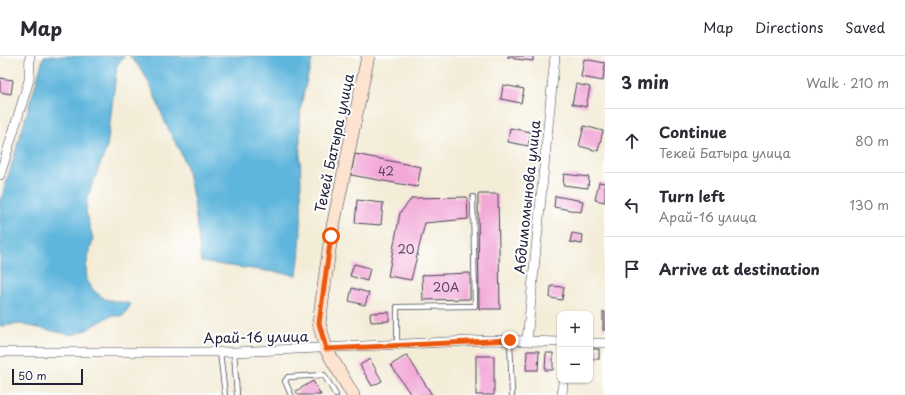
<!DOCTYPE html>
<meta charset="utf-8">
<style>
:root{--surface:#fff;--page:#f7f7f7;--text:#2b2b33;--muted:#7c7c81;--line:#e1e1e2}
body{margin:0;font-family:"Playpen Sans",sans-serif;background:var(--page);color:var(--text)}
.controls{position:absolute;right:12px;bottom:12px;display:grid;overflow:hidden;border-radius:8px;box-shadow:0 1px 3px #0004}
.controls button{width:36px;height:36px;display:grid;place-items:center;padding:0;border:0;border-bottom:1px solid var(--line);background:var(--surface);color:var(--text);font:20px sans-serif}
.scale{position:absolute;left:12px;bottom:10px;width:71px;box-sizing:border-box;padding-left:4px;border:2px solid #22223b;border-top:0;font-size:11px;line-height:14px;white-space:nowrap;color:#22223b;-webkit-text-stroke:3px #fff;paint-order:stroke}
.stop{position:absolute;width:12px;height:12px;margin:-9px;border:3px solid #ea580c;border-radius:50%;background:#fff}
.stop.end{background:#ea580c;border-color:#fff;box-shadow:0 1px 4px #0008}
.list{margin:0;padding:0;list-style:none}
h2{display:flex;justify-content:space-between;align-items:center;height:52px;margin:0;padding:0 16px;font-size:17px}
h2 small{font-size:13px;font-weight:400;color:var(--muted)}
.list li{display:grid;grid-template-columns:26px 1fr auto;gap:12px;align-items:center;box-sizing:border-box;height:64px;padding:0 16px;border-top:1px solid var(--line)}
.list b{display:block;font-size:15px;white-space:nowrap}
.list p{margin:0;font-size:13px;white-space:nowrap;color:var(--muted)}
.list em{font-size:13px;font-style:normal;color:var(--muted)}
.icon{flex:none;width:22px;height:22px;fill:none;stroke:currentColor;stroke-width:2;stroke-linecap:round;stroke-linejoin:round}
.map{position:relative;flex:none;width:605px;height:339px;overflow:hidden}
header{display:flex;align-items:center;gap:24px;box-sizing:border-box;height:56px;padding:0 20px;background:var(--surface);border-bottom:1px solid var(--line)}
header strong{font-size:19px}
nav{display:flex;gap:22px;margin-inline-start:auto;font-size:14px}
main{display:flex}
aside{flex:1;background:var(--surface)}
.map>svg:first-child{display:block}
</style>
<header>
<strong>Map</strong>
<nav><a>Map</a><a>Directions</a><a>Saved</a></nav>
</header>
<main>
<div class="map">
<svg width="605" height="339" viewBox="0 0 605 339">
<rect width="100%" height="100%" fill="#fff"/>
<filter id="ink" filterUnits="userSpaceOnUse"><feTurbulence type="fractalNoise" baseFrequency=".025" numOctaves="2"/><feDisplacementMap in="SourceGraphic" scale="8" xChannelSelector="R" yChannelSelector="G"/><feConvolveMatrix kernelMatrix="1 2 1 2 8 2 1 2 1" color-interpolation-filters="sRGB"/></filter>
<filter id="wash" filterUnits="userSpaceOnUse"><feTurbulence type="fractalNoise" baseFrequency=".012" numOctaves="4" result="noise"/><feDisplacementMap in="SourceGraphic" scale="16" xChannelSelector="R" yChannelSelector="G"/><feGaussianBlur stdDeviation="0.9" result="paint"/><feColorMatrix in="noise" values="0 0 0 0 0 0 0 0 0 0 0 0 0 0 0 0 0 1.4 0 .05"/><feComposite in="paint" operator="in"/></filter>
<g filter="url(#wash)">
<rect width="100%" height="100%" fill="#f3ecd7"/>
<!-- water -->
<g fill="#5fb6dc" stroke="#406c8c">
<polygon points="44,0 125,0 117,9 107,91 87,142 86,156 93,183 86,210 87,224 94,235 105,243 131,248 123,260 110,260 86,274 72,279 20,268 0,270 0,147"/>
<path d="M129,0H313C308,20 301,42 300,63C299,115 305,168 297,219L201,206C197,173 195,137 184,104C179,91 170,79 165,66C155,42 149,18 129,0Z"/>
</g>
<g id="blocks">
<!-- building -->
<g fill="#f3a9d7">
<polygon points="508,0 533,0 533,5 508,2"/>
<polygon points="584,3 605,7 603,25 581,21"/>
<polygon points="0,22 13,24 11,38 0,36"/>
<polygon points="576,28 590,31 586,51 572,48"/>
<polygon points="503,29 524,33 521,47 501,43"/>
<polygon points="584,70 603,75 598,95 579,90"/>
<polygon points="510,72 531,76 528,90 508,86"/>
<polygon points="355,98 421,111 417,131 351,119"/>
<polygon points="564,118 589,121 588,132 563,129"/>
<polygon points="599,126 605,127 605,146 595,144"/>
<polygon points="478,138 498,138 500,253 479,253"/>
<polygon points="555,140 583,145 581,156 554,151"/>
<polygon points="467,141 468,163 425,167 411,224 388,220 400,157 412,142"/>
<polygon points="357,144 383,147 381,169 355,167"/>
<polygon points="572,177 583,179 582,188 570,186"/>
<polygon points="354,208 370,212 367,225 350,220"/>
<polygon points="470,217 470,243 423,244 422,219"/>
<polygon points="551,230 564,231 562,244 550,242"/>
<polygon points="352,232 369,237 365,249 349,245"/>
<polygon points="389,256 389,265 371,266 370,257"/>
<rect x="603" y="256" width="2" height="18"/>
<rect x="590" y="293" width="9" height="10"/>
<polygon points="527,295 539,295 538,314 526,314"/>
<polygon points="546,297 553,297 553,314 545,314"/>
<polygon points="407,299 432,339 411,339 391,309"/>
<rect x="476" y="300" width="18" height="39"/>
<polygon points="370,303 382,325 372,330 360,309"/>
<polygon points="313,325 321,339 298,339 296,335"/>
</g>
</g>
</g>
<g filter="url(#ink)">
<use href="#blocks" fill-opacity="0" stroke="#414052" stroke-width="1"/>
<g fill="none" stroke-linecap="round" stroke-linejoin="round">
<!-- lane casing -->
<g stroke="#414052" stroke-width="6">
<g id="lane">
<polyline points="510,284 512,339"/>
<polyline points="397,289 397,251 475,250 473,141"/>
<polyline points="220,296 225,339"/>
<polyline points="234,296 237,339"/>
<polyline points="291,339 285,325 288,321 324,319 336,339"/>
</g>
</g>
<!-- street casing -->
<g stroke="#414052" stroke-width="10">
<g id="street">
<polyline points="0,119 29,24 30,0"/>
<polyline points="527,284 555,0"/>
<polyline points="590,287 605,287"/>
<polyline points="0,296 234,296 491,284 560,286"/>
<polyline points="562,339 563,324"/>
</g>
</g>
<!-- secondary casing -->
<g stroke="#414052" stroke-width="14">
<polyline id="secondary" points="353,339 326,293 319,267 331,180 368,0"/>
</g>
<!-- lane -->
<use href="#lane" stroke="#fff" stroke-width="4.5"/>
<!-- street -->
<use href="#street" stroke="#fff" stroke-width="9"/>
<!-- secondary -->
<use href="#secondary" stroke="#fde4d1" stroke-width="13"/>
</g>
</g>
<g fill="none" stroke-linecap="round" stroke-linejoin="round" filter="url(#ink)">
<!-- route -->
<polyline stroke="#ea580c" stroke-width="5" points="331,180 319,267 326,293 510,284"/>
</g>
<g text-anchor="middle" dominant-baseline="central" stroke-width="4" stroke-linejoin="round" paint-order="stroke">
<!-- number labels -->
<g font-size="12" fill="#564462">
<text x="386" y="115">42</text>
<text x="406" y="193">20</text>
<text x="446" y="231">20А</text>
</g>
<!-- street labels -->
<g font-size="14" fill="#22223b" stroke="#fff">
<text transform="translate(334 87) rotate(-78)">Текей Батыра улица</text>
<text transform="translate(527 141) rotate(-84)">Абдимомынова улица</text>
<text transform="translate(256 281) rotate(-1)">Арай-16 улица</text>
</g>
</g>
</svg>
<div class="controls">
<button>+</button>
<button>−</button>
</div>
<div class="scale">50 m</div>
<div class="stop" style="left:331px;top:180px"></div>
<div class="stop end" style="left:510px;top:284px"></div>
</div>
<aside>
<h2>3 min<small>Walk · 210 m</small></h2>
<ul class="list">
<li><svg class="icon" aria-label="ahead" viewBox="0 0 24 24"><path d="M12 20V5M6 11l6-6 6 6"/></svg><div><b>Continue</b><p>Текей Батыра улица</p></div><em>80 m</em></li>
<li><svg class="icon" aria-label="left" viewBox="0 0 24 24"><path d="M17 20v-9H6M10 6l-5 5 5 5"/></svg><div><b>Turn left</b><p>Арай-16 улица</p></div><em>130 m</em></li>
<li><svg class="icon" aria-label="arrive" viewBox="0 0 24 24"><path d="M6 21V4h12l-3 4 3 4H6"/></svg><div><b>Arrive at destination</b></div></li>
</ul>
</aside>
</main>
